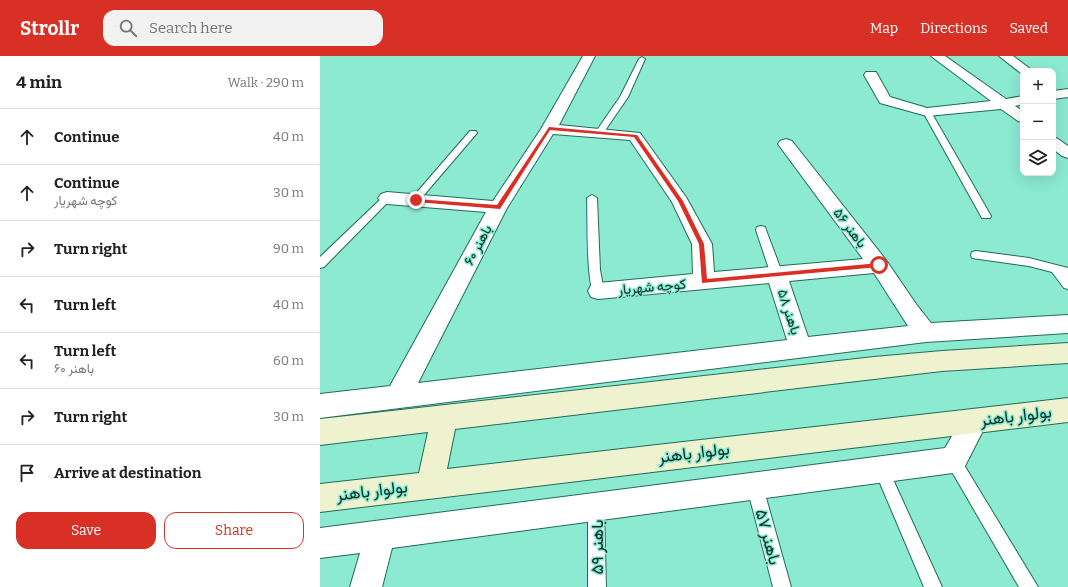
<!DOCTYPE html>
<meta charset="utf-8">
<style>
:root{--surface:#fff;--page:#f2f2f2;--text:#222;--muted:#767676;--line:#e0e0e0;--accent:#d93025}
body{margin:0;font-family:Bitter,Vazirmatn,serif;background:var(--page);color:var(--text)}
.controls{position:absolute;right:12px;top:12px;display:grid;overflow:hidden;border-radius:8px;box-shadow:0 4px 16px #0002}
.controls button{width:36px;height:36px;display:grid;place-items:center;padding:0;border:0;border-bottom:1px solid var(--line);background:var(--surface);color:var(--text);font:20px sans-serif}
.stop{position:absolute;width:12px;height:12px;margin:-9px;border:3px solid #d93025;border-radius:50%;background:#fff}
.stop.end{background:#d93025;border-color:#fff;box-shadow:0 1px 4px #0008}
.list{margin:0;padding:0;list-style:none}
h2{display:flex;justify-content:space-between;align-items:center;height:52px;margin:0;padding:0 16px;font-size:17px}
h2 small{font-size:13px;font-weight:400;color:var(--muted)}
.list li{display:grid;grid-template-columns:26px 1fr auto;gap:12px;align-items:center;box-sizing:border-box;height:56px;padding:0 16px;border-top:1px solid var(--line)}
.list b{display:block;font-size:15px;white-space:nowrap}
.list p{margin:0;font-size:13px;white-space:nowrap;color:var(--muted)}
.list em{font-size:13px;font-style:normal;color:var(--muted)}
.actions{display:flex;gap:8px;padding:12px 16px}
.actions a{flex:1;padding:9px 0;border:1px solid var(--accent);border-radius:12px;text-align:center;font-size:14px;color:var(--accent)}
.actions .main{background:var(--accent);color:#fff}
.icon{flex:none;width:22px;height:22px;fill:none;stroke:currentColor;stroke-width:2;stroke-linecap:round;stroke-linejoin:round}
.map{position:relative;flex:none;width:748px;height:531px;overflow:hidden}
header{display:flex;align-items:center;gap:24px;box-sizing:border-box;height:56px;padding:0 20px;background:var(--accent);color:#fff}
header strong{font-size:19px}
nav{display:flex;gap:22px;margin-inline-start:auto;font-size:14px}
.search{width:280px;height:36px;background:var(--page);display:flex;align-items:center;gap:10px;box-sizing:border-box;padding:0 14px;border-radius:12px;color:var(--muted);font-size:15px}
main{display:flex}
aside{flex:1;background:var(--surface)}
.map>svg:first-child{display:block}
</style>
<header>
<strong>Strollr</strong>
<div class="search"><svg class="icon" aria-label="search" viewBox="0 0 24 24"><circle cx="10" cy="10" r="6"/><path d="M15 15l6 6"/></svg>Search here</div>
<nav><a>Map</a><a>Directions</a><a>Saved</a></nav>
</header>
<main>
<aside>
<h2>4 min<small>Walk · 290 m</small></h2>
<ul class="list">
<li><svg class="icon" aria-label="ahead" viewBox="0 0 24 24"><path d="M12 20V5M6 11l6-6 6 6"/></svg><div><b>Continue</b></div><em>40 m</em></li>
<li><svg class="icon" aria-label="ahead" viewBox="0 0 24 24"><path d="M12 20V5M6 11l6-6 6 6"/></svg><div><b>Continue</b><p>کوچه شهریار</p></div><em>30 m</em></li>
<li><svg class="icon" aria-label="right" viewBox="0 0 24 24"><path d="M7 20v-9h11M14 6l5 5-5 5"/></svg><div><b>Turn right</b></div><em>90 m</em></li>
<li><svg class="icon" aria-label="left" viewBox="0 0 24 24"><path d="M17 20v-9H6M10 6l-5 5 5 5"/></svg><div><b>Turn left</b></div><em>40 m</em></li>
<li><svg class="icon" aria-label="left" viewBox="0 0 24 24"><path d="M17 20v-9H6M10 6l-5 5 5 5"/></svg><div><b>Turn left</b><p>باهنر ۶۰</p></div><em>60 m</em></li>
<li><svg class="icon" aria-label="right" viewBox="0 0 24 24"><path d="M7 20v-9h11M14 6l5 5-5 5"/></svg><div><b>Turn right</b></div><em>30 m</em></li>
<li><svg class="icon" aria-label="arrive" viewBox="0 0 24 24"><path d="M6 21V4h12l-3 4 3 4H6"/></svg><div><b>Arrive at destination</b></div></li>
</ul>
<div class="actions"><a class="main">Save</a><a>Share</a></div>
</aside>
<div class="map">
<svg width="748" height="531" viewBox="0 0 748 531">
<rect width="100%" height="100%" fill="#8bead0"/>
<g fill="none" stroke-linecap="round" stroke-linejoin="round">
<!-- lane casing -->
<g stroke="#206c5b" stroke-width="2">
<g id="lane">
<polygon points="322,1 325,3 308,41 282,79 276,79 275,77 300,41 319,3"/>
<polygon points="604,54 610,54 611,56 671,160 670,162 662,162 603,56"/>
<polygon points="150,75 156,75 157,77 98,146 92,146 90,144 92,142"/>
<polygon points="67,139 72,142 70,144 4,211 0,212 0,201 64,140"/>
<path d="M272,139L277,142L280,214L284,235L282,238L278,239L274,238C266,223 268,162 267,142Z"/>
<polygon points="441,170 445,171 446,174 463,219 461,222 457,223 453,222 451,219 436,174 437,171"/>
<polygon points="656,195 709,202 748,212 748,233 744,232 732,216 709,210 652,202 651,199 652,196"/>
<polygon points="633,397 638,399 718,531 699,531 628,409 626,404 628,399"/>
<polygon points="561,406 566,408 622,531 604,531 554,413 556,408"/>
<polygon points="435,423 440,426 443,431 471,531 453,531 427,431 430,426"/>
<polygon points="276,444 282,446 284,452 286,531 268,531 268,452 270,446"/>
</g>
</g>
<!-- street casing -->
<g stroke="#206c5b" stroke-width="2">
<g id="street">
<path d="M263,0H275L239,69L320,77L366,141L392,188L394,216L543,203L458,88L460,85L466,83L472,85L566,204L596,248L611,267L748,259V277L606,286L0,362V338L70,330L166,156L67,148L61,146L58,142L61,138L67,136L173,145L221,73ZM233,78L310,84L352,146L372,188L373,218L278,227L271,229L268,235L271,241L278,243L449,227L467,284L98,327L187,152ZM554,217L588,270L488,281L469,225Z"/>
<polygon points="611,0 625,0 686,43 703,40 703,48 695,50 703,55 703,66 698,65 681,53 607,60 560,47 544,19 546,16 556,16 570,41 607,52 671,45"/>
<polygon points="679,0 693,0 713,15 703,15 702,18"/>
<polygon points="748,33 748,41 733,43 733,35"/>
<polygon points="733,81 738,83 748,90 748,102 742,100 733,93"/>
<polygon points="655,353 664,356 668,365 643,414 633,417 72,492 62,531 30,531 40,497 0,502 0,472 625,392 646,356"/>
</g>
</g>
<!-- secondary casing -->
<g stroke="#206c5b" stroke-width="2">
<polygon id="secondary" points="748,287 748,307 622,315 554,323 135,373 127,413 748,342 748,366 0,456 0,428 99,417 108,376 0,389 0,363 554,301 622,295"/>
</g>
<!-- lane -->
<use href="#lane" fill="#fff" fill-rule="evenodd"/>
<!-- street -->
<use href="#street" fill="#fff" fill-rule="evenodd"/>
<!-- secondary -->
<use href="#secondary" fill="#eef2cf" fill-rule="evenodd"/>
</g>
<!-- route -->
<polygon fill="#d93025" points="229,71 317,79 363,145 384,188 387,223 559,207 562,209 559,211 382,227 379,188 358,145 314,81 230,74 180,153 96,146 93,144 96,143 177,149"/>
<g text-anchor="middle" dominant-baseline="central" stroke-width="3" stroke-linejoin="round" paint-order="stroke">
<!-- street labels -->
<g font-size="14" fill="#063128" stroke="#8bead0">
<text transform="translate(530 172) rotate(53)">باهنر ۵۶</text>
<text transform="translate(158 189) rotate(-62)">باهنر ۶۰</text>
<text transform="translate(332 231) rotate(-5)">کوچه شهریار</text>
<text transform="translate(469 256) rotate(72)">باهنر ۵۸</text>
</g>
<!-- near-street labels -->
<g font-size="17" fill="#063128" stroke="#8bead0">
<text transform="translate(696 360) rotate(-7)">بولوار باهنر</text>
<text transform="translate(374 397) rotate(-7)">بولوار باهنر</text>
<text transform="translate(52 435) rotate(-7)">بولوار باهنر</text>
<text transform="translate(448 481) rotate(75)">باهنر ۵۷</text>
<text transform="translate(277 491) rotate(-90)">باهنر ۵۹</text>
</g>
</g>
</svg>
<div class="controls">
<button>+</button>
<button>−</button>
<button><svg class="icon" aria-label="layers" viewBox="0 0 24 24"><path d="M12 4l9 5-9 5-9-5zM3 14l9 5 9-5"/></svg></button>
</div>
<div class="stop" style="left:559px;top:209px"></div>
<div class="stop end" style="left:96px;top:144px"></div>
</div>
</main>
